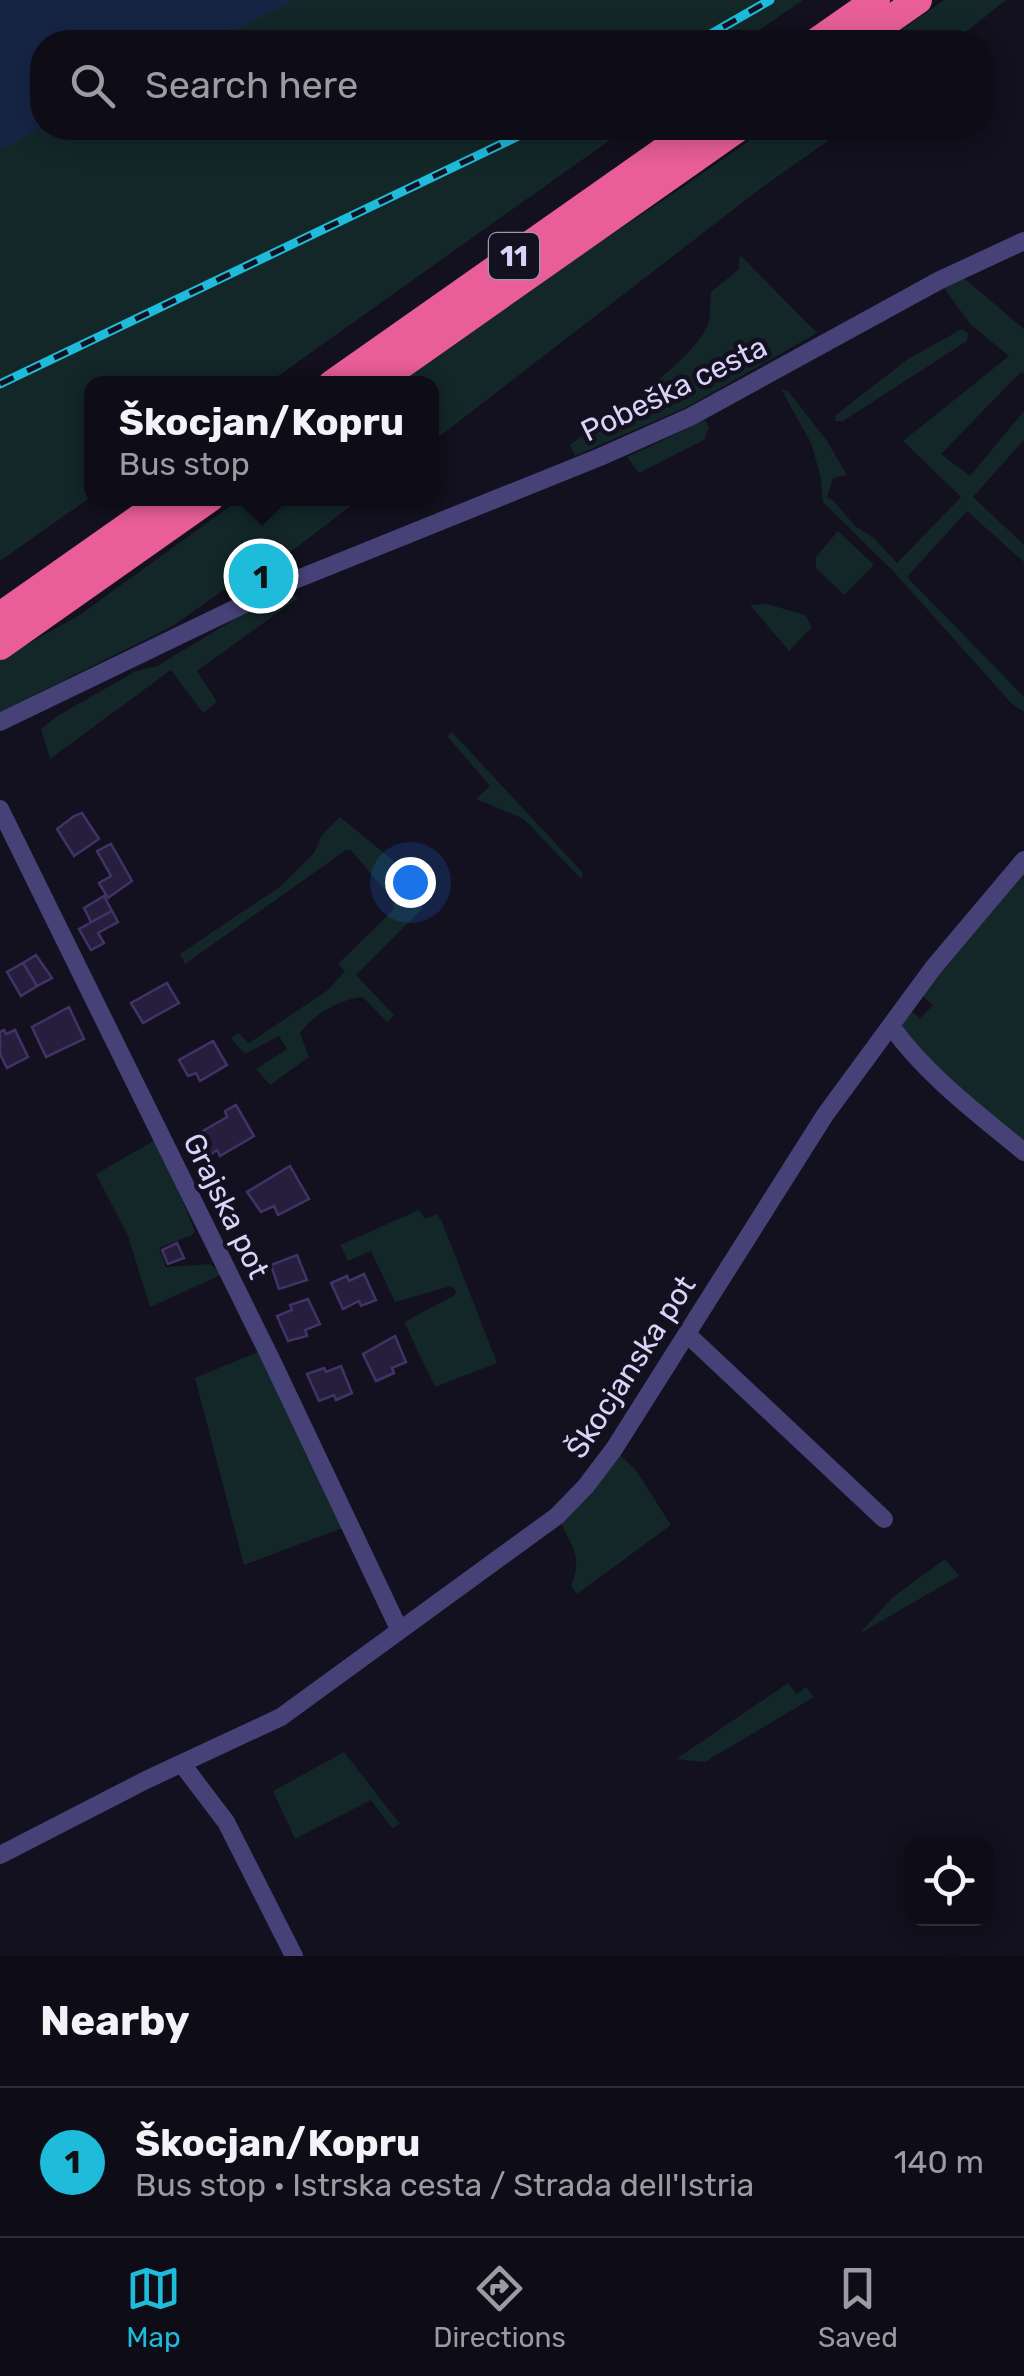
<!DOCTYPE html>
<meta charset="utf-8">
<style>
:root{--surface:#0e0c17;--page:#1c1a24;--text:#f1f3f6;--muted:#9b9ba1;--line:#2e2c36;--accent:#1ebbda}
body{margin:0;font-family:Rubik,sans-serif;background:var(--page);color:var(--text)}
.controls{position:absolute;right:30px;bottom:30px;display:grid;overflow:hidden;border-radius:20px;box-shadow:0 5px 25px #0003}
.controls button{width:90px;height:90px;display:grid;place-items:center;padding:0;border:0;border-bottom:2px solid var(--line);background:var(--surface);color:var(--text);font:50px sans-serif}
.you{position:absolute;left:410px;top:882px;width:35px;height:35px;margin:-25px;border:8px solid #fff;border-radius:50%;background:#1a73e8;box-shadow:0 0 0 15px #1a73e833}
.badge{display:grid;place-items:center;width:65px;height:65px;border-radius:50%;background:var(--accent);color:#111;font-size:32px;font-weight:700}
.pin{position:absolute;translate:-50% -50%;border:5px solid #fff;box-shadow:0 2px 10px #0006}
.popup{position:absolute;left:84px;top:376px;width:355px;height:130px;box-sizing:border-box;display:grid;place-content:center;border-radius:20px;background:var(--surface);filter:drop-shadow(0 2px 8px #0005);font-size:32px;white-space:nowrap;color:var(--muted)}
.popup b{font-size:38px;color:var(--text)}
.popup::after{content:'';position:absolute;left:50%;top:100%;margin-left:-20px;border:20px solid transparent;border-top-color:var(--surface)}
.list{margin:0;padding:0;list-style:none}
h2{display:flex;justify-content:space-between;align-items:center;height:130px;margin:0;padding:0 40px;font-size:42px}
h2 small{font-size:32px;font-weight:400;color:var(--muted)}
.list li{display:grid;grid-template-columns:65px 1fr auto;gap:30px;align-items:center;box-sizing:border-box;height:150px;padding:0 40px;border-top:2px solid var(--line)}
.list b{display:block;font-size:38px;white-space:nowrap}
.list p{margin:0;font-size:32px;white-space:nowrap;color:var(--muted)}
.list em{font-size:32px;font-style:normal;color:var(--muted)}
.icon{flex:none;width:55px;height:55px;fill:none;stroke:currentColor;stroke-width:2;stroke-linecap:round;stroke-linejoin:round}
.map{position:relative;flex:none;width:1024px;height:1956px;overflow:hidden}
.search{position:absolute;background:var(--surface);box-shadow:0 5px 25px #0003;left:30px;right:30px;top:30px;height:110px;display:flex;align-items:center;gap:25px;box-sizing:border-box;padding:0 35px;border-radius:40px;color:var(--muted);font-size:38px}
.sheet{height:280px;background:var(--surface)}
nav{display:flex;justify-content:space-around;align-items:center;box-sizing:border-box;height:140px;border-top:2px solid var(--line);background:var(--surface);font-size:28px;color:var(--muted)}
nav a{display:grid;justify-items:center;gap:5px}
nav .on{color:var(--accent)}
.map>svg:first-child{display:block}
</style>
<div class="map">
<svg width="1024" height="1956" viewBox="0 0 1024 1956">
<rect width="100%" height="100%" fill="#13101f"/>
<!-- green -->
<g fill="#132728">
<polygon points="0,0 803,0 742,42 42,42 42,128 627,128 268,383 91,384 91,497 0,561"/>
<polygon points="944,0 1006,0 953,42 885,42"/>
<path d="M766,128H846L760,189L431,443V384H399C516,291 646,217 766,128Z"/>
<path d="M740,255L817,333L687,407L575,456L570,445C602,422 696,360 708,324C711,315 710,302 711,292L739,269Z"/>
<polygon points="964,278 1024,329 1024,374 1021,372 941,454 970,476 1024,411 1024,440 973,497 1024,545 1024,562 967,511 907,577 1024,697 1024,712 1011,703 894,572 823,502 821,478 811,443 781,389 789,392 827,441 847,475 833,478 827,498 833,500 855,526 874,538 897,563 961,497 903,441 1009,356 971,325 944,288"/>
<polygon points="962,329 968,334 967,341 843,421 835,421 836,415 908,359"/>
<polygon points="705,420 709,427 704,440 639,473 627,457"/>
<polygon points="240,499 360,499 280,560 222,591 173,626 0,712 0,660 81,614"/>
<polygon points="838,531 874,565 844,595 816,568 816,557"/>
<polygon points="289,591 298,598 197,671 217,702 203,713 171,670 50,759 41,729 57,716 136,671 157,666 260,604"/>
<polygon points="767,604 805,615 812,627 789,651 750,605"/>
<polygon points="452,732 583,873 581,879 524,819 476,799 490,786 447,736"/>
<path d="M340,817L395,862L423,908L356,975L394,1015L387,1022L363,997C340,999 314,1014 300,1033L309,1057L270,1085L256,1069L287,1049L279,1036L245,1054L231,1038L238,1033L249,1043L328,990L345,971L338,964L394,909L392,899L351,850H346L185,964L180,954L281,886L314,853L322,835Z"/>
<polygon points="1024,868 1024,1144 924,1058 901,1024 908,1008 920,1018 933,1005 920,994"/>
<polygon points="157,1139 195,1231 192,1235 159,1248 166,1267 210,1264 223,1274 150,1307 128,1236 96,1174"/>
<polygon points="419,1210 425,1219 437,1214 442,1222 497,1363 435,1387 404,1322 455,1295 456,1290 451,1286 395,1302 371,1251 348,1261 340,1245"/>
<polygon points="260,1351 345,1527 244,1565 195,1378"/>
<path d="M620,1455L635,1469L671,1525L577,1594L571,1586C583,1557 572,1547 560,1521Z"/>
<polygon points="945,1559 959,1576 859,1634 892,1598"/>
<polygon points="788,1683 797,1694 806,1687 814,1697 705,1762 676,1759"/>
<polygon points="344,1752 400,1824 392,1828 371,1800 295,1839 273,1791"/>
</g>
<!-- water -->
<polygon fill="#162543" points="0,0 295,0 209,42 42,42 42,127 0,150"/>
<!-- building -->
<g fill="#261e3d" stroke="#413366" stroke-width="2.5">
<polygon points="82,813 99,839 74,856 57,829 74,816"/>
<polygon points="111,844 132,881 108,898 99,883 111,876 97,851"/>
<polygon points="104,896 112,911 91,922 84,908"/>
<polygon points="112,911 118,922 98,933 104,943 91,950 79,929"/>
<polygon points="36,955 52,978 37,986 23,963"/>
<polygon points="23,963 37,986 21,996 7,972"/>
<polygon points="167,983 179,1003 143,1023 131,1003"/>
<polygon points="69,1007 84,1039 46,1057 32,1027"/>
<polygon points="4,1030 6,1034 15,1030 28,1057 7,1068 0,1054 0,1032"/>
<polygon points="213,1041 227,1065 200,1081 196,1073 188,1076 179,1060"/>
<polygon points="236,1105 254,1136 220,1156 217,1150 204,1159 191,1138 227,1117 225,1111"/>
<polygon points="290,1166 309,1199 278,1215 274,1206 261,1212 247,1192"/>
<polygon points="177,1243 184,1258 168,1264 162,1250"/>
<polygon points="297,1255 307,1280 279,1289 271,1265"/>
<polygon points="364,1274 376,1300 361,1306 359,1301 343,1309 331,1283 347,1276 349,1281"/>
<polygon points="308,1299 320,1324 305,1330 307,1336 288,1341 277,1316 292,1310 290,1305"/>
<polygon points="395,1336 406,1362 392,1368 394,1373 376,1381 363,1354"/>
<polygon points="341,1366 352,1393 336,1400 334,1395 319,1401 307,1374 324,1368 326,1372"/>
</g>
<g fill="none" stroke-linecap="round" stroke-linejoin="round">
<!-- minor -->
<g stroke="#464177" stroke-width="18">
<polyline points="0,722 290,582 600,457 690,417 940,280 1024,241"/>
<polyline points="0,809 271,1359 399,1629"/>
<path d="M891,1026C927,1076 977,1113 1024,1152"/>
<polyline points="687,1334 884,1519"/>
<polyline points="182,1764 226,1822 294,1956"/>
<polyline points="0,1855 146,1780 281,1717 557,1516 586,1486 614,1449 825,1115 933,968 1024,860"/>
</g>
<!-- highway -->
<g stroke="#e95e98" stroke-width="28">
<polyline points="816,42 876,0"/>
<polyline points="858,42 918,0"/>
<polyline points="332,384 696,128"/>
<polyline points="374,384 738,128"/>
<polyline points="0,616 168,498"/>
<polyline points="0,646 210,498"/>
</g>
<!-- rail casing -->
<g stroke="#1ebbda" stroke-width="9">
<g id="rail">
<polyline points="697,42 770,0"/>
<polyline points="0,384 535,128"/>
</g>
</g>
<!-- rail -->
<use href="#rail" stroke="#13101f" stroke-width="5" stroke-dasharray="15" stroke-linecap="butt"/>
</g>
<g text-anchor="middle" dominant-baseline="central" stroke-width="9" stroke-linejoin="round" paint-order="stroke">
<!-- shield labels -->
<rect fill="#13101f" stroke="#9e98b8" stroke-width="2.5" x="489" y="233" width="50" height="46" rx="8"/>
<g font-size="28" font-weight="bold" fill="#dad3f9">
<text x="514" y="256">11</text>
</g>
<!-- street labels -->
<g font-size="30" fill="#dad3f9" stroke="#13101f">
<text transform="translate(674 389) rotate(-26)">Pobeška cesta</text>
<text transform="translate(226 1206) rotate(64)">Grajska pot</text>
<text transform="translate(631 1367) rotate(-57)">Škocjanska pot</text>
</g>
</g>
</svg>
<div class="controls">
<button><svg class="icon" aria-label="locate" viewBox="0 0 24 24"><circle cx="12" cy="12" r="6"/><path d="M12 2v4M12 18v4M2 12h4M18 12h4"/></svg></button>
</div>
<div class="you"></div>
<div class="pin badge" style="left:261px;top:576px">1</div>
<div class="popup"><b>Škocjan/Kopru</b>Bus stop</div>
<div class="search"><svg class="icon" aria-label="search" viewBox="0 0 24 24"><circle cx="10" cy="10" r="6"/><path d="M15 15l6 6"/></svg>Search here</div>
</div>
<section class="sheet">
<h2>Nearby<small></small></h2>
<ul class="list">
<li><span class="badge">1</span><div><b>Škocjan/Kopru</b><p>Bus stop · Istrska cesta / Strada dell'Istria</p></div><em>140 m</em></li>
</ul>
</section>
<nav>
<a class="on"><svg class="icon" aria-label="map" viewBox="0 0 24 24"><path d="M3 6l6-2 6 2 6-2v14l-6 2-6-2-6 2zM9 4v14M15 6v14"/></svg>Map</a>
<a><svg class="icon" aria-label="directions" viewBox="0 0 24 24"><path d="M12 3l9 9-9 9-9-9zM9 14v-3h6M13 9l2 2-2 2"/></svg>Directions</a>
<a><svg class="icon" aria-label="saved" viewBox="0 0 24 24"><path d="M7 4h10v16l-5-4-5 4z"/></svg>Saved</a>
</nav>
